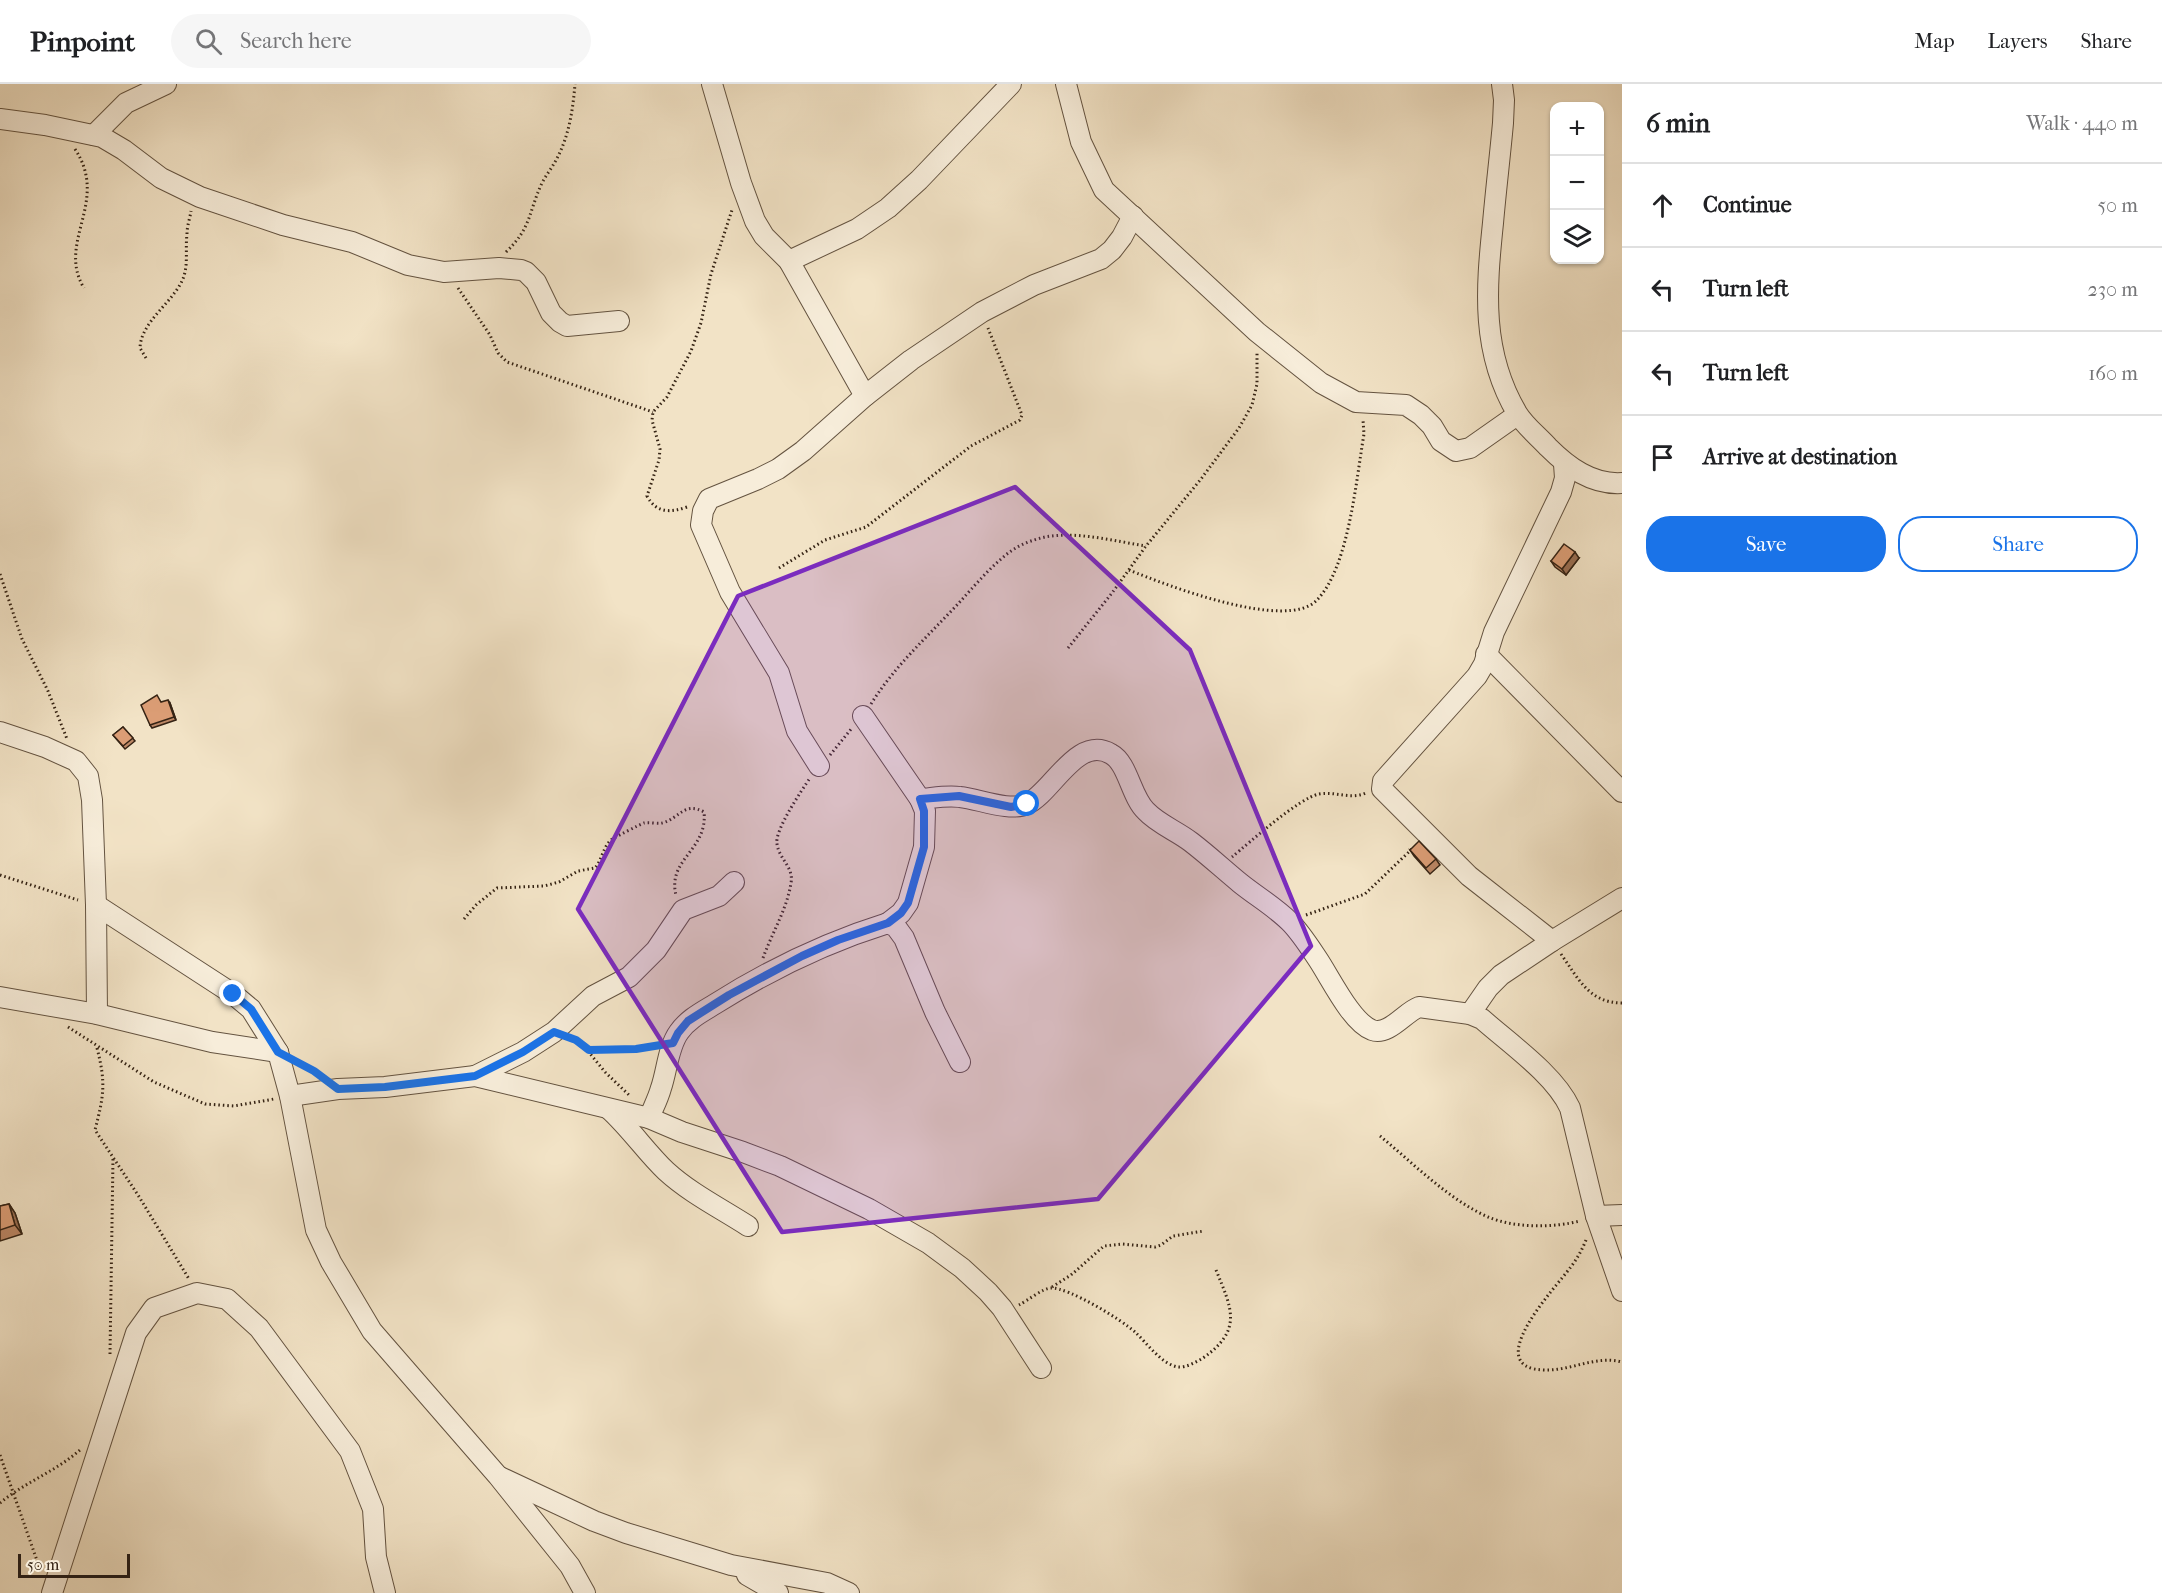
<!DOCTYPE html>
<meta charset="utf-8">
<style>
:root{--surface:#fff;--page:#f6f6f6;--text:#202124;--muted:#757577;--line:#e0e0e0;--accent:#1a73e8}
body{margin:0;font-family:"IM FELL French Canon",serif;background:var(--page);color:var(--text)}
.controls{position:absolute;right:18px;top:18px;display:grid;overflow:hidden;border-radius:12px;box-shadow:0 2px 4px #0004}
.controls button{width:54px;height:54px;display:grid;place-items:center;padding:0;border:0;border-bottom:2px solid var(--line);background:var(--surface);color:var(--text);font:30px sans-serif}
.scale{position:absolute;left:18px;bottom:15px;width:112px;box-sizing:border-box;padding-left:6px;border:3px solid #352314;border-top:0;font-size:16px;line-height:21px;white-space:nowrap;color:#352314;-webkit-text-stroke:4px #f7edda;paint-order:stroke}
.stop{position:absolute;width:18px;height:18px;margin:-14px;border:4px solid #1a73e8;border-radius:50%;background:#fff}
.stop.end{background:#1a73e8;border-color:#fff;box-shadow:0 2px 6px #0008}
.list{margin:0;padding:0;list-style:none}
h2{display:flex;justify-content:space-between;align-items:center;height:78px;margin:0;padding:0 24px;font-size:26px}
h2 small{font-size:20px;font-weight:400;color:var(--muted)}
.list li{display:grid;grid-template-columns:39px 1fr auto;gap:18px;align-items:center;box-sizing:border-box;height:84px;padding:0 24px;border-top:2px solid var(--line)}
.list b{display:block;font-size:22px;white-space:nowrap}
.list em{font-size:20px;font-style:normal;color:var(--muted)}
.actions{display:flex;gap:12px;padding:18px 24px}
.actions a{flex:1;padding:14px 0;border:2px solid var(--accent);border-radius:24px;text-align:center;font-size:21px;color:var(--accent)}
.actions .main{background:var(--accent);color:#fff}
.icon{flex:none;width:33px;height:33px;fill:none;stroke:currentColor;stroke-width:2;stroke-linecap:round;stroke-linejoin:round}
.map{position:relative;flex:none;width:1622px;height:1509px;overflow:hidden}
header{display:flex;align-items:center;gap:36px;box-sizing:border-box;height:84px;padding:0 30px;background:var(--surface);border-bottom:2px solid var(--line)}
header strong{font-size:28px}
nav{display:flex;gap:33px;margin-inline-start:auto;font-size:21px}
.search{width:420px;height:54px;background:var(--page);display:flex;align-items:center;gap:15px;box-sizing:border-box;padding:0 21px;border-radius:33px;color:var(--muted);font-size:22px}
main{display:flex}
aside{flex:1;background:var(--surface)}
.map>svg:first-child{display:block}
</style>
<header>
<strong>Pinpoint</strong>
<div class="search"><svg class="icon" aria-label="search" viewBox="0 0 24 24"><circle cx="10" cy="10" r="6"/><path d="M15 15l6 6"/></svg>Search here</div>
<nav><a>Map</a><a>Layers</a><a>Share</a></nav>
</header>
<main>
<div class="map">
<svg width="1622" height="1509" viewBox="0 0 1622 1509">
<rect width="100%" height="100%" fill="#f2e3c6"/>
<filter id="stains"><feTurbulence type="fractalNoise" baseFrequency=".00333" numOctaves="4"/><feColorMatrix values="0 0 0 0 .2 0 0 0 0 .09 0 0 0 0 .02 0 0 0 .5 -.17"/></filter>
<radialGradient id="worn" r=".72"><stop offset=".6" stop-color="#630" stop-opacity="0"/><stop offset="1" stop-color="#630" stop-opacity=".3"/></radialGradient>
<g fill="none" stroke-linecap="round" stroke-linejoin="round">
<!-- minor casing -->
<g stroke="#645340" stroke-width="22">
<g id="minor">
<polyline points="712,0 741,99 755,137 764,152 789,177 865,312"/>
<polyline points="1066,0 1081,58 1104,106 1257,248 1321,299 1356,318 1406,321 1421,331 1432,342 1441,357 1456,367 1470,364 1517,331"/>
<path d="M1502,0L1504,16L1503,39C1500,72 1496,105 1493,139C1486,206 1481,268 1517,329C1524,341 1538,352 1548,363C1568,383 1592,401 1622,399"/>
<polyline points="0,35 45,41 102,53 124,66 161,94 200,113 283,141 352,158 408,181 444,188 499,184 521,186 526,188 536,198 551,229 560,238 567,242 619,237"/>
<polyline points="94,51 126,19 166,0"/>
<polyline points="789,177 857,145 888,124 919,96 1011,0"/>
<polyline points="1486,570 1622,708"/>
<polyline points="863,632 920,715 925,727 924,763 908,819 901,829 888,839"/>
<polyline points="0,648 45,663 76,677 88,692 92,716 96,821 97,930"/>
<polyline points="819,682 797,647 779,589 730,508 701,441 703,427 709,415 758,395 778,385 803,367 865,312 911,276 982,228 1034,201 1101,175 1112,166 1122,153 1133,132"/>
<path d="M920,715C933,714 947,711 960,713C979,715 1010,728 1027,720C1052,709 1077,650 1111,670C1128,679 1131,713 1146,727C1158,740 1177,747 1191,758C1208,771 1223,785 1240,799C1256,812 1275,823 1290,838C1300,848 1309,862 1317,874C1330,893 1351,938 1372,946C1389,952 1405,928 1419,923L1470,930L1482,935C1509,959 1555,991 1570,1024L1596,1132L1622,1207"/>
<polyline points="96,821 233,910 251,925 278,968 290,1012 316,1146 331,1178 372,1247 498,1392 570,1482 585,1509"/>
<polyline points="1552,857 1469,792 1382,705 1383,697 1477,592 1484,580 1494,548 1561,408 1565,394 1564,380"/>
<polyline points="0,913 97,930 212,958 278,968"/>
<polyline points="1470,930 1488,904 1501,891 1552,857 1622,814"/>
<polyline points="475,992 523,968 554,948 593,912 629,893 656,866 683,826 719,812 734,798"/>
<polyline points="290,1012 338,1005 385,1003 475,992 649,1034 682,1048 743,1068 780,1082 869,1125 928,1159 962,1184 988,1208 1002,1224 1041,1284"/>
<path d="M609,1025C630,1044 646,1068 666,1087C690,1109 720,1124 748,1142"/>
<path d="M649,1034C653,1024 658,1015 661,1004C667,987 668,963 679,948C688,935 702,928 715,920C769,886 827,858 888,839L896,843L904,854L935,928L960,978"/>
<polyline points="1596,1132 1622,1131"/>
<polyline points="500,1393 594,1437 626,1449 731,1481 827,1499 849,1509"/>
<polyline points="747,1491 778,1509"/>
<polyline points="52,1509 136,1249 154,1224 197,1209 227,1215 259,1244 350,1367 373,1425 376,1473 385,1509"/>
</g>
</g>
<!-- path -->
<g stroke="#352314" stroke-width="3" stroke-dasharray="1.5 3" stroke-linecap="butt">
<path d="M75,65C110,118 56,158 84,204"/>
<path d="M506,168C532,143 528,129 542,99C546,91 552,84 556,76C569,53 573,25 575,0"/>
<polyline points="458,204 490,251 498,269 507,278 653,328"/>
<path d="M146,274L140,264C141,238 171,220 182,197C189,182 185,166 187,150C187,142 190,134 191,127"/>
<path d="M687,423C670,429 656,429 647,412L659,376L660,365L652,336L653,328L667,313L691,267L701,239L711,190L732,126"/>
<polyline points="779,484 825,456 866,443 971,362 1020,336 1022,331 988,244"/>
<path d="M1129,486C1166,501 1287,548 1317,516C1349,483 1356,396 1364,350L1363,336"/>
<polyline points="0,490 22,555 48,607 67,655"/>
<polyline points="1068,564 1112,509 1146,462 1201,395 1239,344 1252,321 1257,300 1257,269"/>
<path d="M871,620C894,583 926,554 956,522C972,505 988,485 1007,470C1018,461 1032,456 1045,453C1077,447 1114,457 1146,462"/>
<polyline points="830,671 852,644"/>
<path d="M1232,773C1250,758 1299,714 1319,710C1336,707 1350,716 1366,709"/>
<polyline points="0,791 78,816"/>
<polyline points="1306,831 1365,810 1413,764"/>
<path d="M464,835L476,821L497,804L544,802L559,798L578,787L595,784C602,776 603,763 611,756C613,754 641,740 644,739C650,738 657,740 662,739C679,735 684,717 704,728C708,766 667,775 676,811"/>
<path d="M1561,870C1578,894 1589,919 1622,919"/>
<path d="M763,874C772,849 787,825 791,799C794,783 779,775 777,760C774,747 802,706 810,694"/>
<polyline points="68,943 154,998 205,1020 234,1022 274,1015"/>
<polyline points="570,954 583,961 605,988 629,1011"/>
<path d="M97,964C106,999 104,1011 95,1046L138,1111L189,1195"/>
<polyline points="589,966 654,963"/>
<polyline points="298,979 318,991"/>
<path d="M1380,1052C1414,1080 1448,1115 1488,1133C1514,1144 1553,1144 1580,1137"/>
<path d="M1586,1156C1582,1166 1577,1175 1570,1184C1556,1203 1479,1284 1544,1286C1571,1287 1596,1271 1622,1278"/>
<polyline points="1052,1203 1071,1191 1104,1162 1122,1160 1155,1163 1161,1161 1173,1152 1204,1147"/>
<path d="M1019,1221C1027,1217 1043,1204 1051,1204C1068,1203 1122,1236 1135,1248C1147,1259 1161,1280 1178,1283C1186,1284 1196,1278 1203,1274C1243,1246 1232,1225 1216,1186"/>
<polyline points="110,1270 113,1074"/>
<polyline points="0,1371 41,1488"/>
<path d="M0,1419C25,1398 57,1387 81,1365"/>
</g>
<!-- minor -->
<use href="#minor" stroke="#f7edda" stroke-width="20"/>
</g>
<!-- wall -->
<g fill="#bc8765" stroke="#352314" stroke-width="1.5">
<polygon points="1579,474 1566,491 1555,483 1551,477"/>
<polygon points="170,619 176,636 152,644 150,641"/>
<polygon points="123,643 135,657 125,665 113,651"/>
<polygon points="1410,766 1436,775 1440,781 1430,790 1414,772"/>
<polygon points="9,1120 15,1129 22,1150 0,1157 0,1122"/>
</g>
<!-- shaded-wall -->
<g fill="#996e52" stroke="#352314" stroke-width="1.5">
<polygon points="1575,468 1579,474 1566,491 1562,485"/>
<polygon points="168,616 170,619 176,636 174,633"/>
<polygon points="9,1120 15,1129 22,1150 15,1141"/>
</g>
<!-- building -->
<g fill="#db9d75" stroke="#352314" stroke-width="1.5">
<polygon points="1564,460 1575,468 1562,485 1551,477"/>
<polygon points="157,611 161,618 168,616 174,633 150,641 141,621"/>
<polygon points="123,643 133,654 123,662 113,651"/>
<polygon points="1419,757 1436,775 1426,784 1410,766"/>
<polygon points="9,1120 15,1141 0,1146 0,1122"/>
</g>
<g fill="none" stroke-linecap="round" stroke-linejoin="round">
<!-- route -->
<polyline stroke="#1a73e8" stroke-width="8" points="233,910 251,925 278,968 314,987 338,1005 385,1003 475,992 523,968 554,948 576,956 589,966 636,965 673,959 678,949 688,937 729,911 802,872 838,856 888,839 901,829 908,819 924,763 924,727 920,715 959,712 1011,723 1027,720"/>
</g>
<!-- marked area -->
<path fill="#7b2cbf" fill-opacity="0.2" stroke="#7b2cbf" stroke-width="4.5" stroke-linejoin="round" d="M1015,403L1190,566L1311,862L1098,1115L782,1148L578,825L738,512Z"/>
<rect width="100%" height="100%" filter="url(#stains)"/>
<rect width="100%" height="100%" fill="url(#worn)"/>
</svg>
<div class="controls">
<button>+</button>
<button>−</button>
<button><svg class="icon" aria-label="layers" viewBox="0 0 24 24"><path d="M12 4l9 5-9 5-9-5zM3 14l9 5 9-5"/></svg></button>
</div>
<div class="scale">50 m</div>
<div class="stop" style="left:1027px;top:720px"></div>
<div class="stop end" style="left:233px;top:910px"></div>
</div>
<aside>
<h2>6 min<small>Walk · 440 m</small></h2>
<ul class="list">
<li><svg class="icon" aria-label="ahead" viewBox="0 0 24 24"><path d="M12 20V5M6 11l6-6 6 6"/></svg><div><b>Continue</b></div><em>50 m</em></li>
<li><svg class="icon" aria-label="left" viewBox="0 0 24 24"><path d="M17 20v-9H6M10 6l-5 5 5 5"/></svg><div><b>Turn left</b></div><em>230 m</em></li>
<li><svg class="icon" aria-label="left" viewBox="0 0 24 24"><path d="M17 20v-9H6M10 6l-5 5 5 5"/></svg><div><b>Turn left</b></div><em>160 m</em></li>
<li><svg class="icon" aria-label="arrive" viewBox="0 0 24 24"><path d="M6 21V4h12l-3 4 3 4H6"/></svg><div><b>Arrive at destination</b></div></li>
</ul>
<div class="actions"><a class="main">Save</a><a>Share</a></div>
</aside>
</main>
